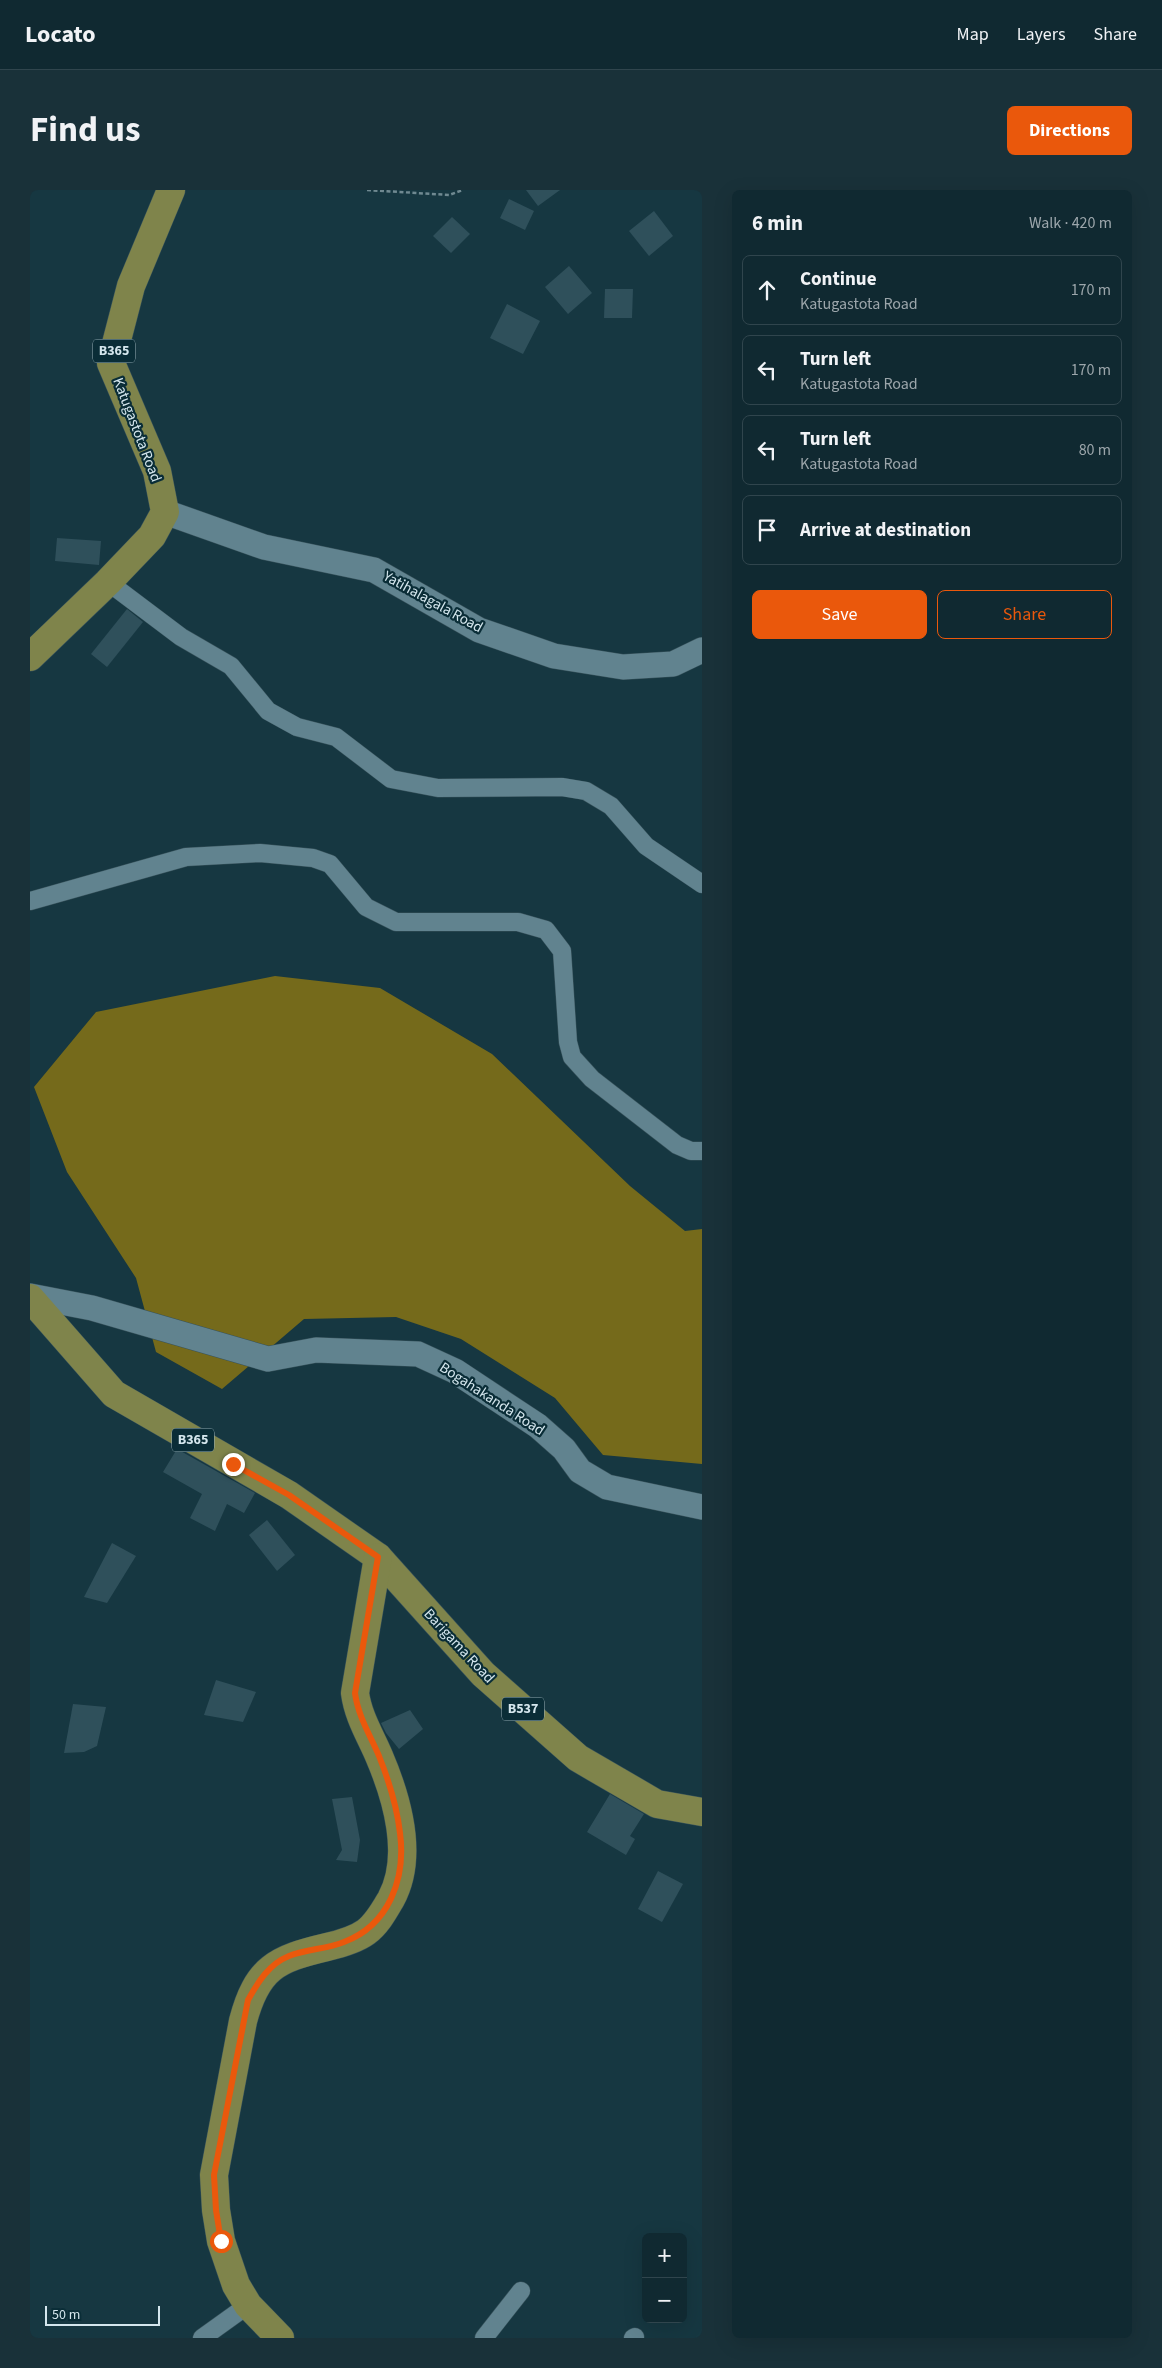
<!DOCTYPE html>
<meta charset="utf-8">
<style>
:root{--surface:#102931;--page:#193139;--text:#f1f3f6;--muted:#9ca6ab;--line:#30454d;--accent:#ea580c}
body{margin:0;font-family:"Source Sans 3",sans-serif;background:var(--page);color:var(--text)}
.controls{position:absolute;right:15px;bottom:15px;display:grid;overflow:hidden;border-radius:8px;box-shadow:0 5px 20px #0002}
.controls button{width:45px;height:45px;display:grid;place-items:center;padding:0;border:0;border-bottom:1px solid var(--line);background:var(--surface);color:var(--text);font:25px sans-serif}
.scale{position:absolute;left:15px;bottom:12px;width:115px;box-sizing:border-box;padding-left:5px;border:2px solid #d4e6ed;border-top:0;font-size:14px;line-height:18px;white-space:nowrap;color:#d4e6ed;-webkit-text-stroke:4px #0a2d37;paint-order:stroke}
.stop{position:absolute;width:15px;height:15px;margin:-11px;border:4px solid #ea580c;border-radius:50%;background:#fff}
.stop.end{background:#ea580c;border-color:#fff;box-shadow:0 1px 5px #0008}
.list{margin:0;padding:0;list-style:none}
h2{display:flex;justify-content:space-between;align-items:center;height:65px;margin:0;padding:0 20px;font-size:21px}
h2 small{font-size:16px;font-weight:400;color:var(--muted)}
.list li{display:grid;grid-template-columns:32px 1fr auto;gap:15px;align-items:center;box-sizing:border-box;height:70px;margin:0 10px 10px;padding:0 10px;border:1px solid var(--line);border-radius:8px}
.list b{display:block;font-size:19px;white-space:nowrap}
.list p{margin:0;font-size:16px;white-space:nowrap;color:var(--muted)}
.list em{font-size:16px;font-style:normal;color:var(--muted)}
.actions{display:flex;gap:10px;padding:15px 20px}
.actions a{flex:1;padding:11px 0;border:1px solid var(--accent);border-radius:8px;text-align:center;font-size:18px;color:var(--accent)}
.actions .main{background:var(--accent);color:#fff}
.icon{flex:none;width:28px;height:28px;fill:none;stroke:currentColor;stroke-width:2;stroke-linecap:round;stroke-linejoin:round}
.map{position:relative;flex:none;width:672px;height:2148px;overflow:hidden;border-radius:8px}
header{display:flex;align-items:center;gap:30px;box-sizing:border-box;height:70px;padding:0 25px;background:var(--surface);border-bottom:1px solid var(--line)}
header strong{font-size:24px}
nav{display:flex;gap:28px;margin-inline-start:auto;font-size:18px}
.intro{display:flex;align-items:center;justify-content:space-between;box-sizing:border-box;height:120px;padding:0 30px}
h1{margin:0;font-size:35px}
.button{padding:12px 22px;border-radius:8px;background:var(--accent);color:#fff;font-size:18px;font-weight:700}
main{display:flex;gap:30px;padding:0 30px}
aside{flex:1;background:var(--surface);border-radius:8px;box-shadow:0 5px 20px #0002}
.map>svg:first-child{display:block}
</style>
<header>
<strong>Locato</strong>
<nav><a>Map</a><a>Layers</a><a>Share</a></nav>
</header>
<div class="intro"><h1>Find us</h1><a class="button">Directions</a></div>
<main>
<div class="map">
<svg width="672" height="2148" viewBox="0 0 672 2148">
<rect width="100%" height="100%" fill="#163741"/>
<!-- forest -->
<polygon fill="#756a1b" points="245,786 350,798 462,864 600,996 655,1041 672,1039 672,1274 573,1265 525,1208 431,1149 366,1127 274,1129 192,1199 126,1162 106,1088 37,982 4,897 66,822"/>
<!-- building -->
<g fill="#2f505b">
<polygon points="496,0 530,0 508,16"/>
<polygon points="479,9 504,21 495,40 470,28"/>
<polygon points="624,21 643,46 619,66 599,41"/>
<polygon points="422,27 440,44 421,63 403,46"/>
<polygon points="539,76 562,103 538,124 515,97"/>
<polygon points="575,99 603,99 602,128 574,128"/>
<polygon points="477,114 510,131 493,164 460,148"/>
<polygon points="27,348 71,351 69,375 25,371"/>
<polygon points="97,419 113,432 77,477 61,464"/>
<polygon points="147,1259 225,1303 214,1323 197,1314 185,1341 160,1328 172,1304 133,1282"/>
<polygon points="237,1330 265,1365 247,1381 219,1345"/>
<polygon points="82,1353 106,1366 77,1413 54,1407"/>
<polygon points="186,1490 226,1502 213,1532 174,1525"/>
<polygon points="43,1514 76,1517 67,1556 54,1562 34,1563"/>
<polygon points="380,1520 393,1539 369,1559 356,1543 351,1533"/>
<polygon points="580,1604 614,1624 600,1646 605,1649 596,1665 557,1642"/>
<polygon points="322,1607 330,1650 327,1672 306,1670 312,1660 302,1609"/>
<polygon points="628,1681 653,1694 632,1732 608,1719"/>
</g>
<g fill="none" stroke-linecap="round" stroke-linejoin="round">
<!-- street casing -->
<g stroke="#37525b" stroke-width="19">
<g id="street">
<polyline points="78,392 151,447 201,476 238,521 267,537 306,547 361,589 408,598 532,597 556,601 581,616 616,656 672,694"/>
<polyline points="0,711 156,667 230,663 283,668 300,674 336,717 366,732 488,732 516,740 532,761 538,852 542,867 562,889 647,955 661,961 672,961"/>
<polyline points="172,2148 218,2115"/>
<polyline points="454,2148 491,2101"/>
<polyline points="603,2148 605,2147"/>
</g>
</g>
<!-- secondary casing -->
<g stroke="#37525b" stroke-width="26">
<g id="secondary">
<polyline points="135,322 234,357 344,380 449,440 524,466 593,477 643,474 672,460"/>
<polyline points="0,1106 62,1118 238,1169 286,1160 388,1164 425,1181 508,1236 534,1259 550,1281 577,1297 672,1317"/>
</g>
</g>
<!-- primary casing -->
<g stroke="#37525b" stroke-width="29">
<g id="primary">
<polyline points="0,467 78,392 122,346 135,322 127,281 81,173 101,96 141,0"/>
<polyline points="0,1108 84,1204 259,1305 348,1367 453,1484 548,1568 627,1614 672,1622"/>
<path d="M250,2148L218,2115L206,2095L191,2051L186,2020L184,1985L213,1831C227,1778 246,1769 297,1757C310,1754 325,1750 336,1742C347,1734 354,1721 361,1709C384,1667 367,1608 349,1566C340,1545 328,1526 325,1503L348,1367"/>
</g>
</g>
<!-- path -->
<polyline stroke="#6f8991" stroke-width="2.5" stroke-dasharray="4 2.5" stroke-linecap="butt" points="337,0 419,5 433,0"/>
<!-- street -->
<use href="#street" stroke="#61838f" stroke-width="18"/>
<!-- secondary -->
<use href="#secondary" stroke="#61838f" stroke-width="25"/>
<!-- primary -->
<use href="#primary" stroke="#7f844b" stroke-width="28"/>
</g>
<g fill="none" stroke-linecap="round" stroke-linejoin="round">
<!-- route -->
<path stroke="#ea580c" stroke-width="6" d="M191,2051L186,2020L184,1985L218,1810C228,1792 239,1774 259,1766C277,1759 297,1759 314,1752C359,1735 376,1689 370,1643C367,1617 359,1591 349,1566C340,1545 328,1526 325,1503L348,1367L259,1305L203,1274"/>
</g>
<g text-anchor="middle" dominant-baseline="central" stroke-width="4.5" stroke-linejoin="round" paint-order="stroke">
<!-- shield labels -->
<g fill="#0a2d37" stroke="#97aeb6" stroke-width="1">
<rect x="63" y="149.5" width="42" height="23" rx="4"/>
<rect x="142" y="1238.5" width="42" height="23" rx="4"/>
<rect x="472" y="1507.5" width="42" height="23" rx="4"/>
</g>
<g font-size="14" font-weight="bold" fill="#d4e6ed">
<text x="84" y="161">B365</text>
<text x="163" y="1250">B365</text>
<text x="493" y="1519">B537</text>
</g>
<!-- street labels -->
<g font-size="15" fill="#d4e6ed" stroke="#0a2d37">
<text transform="translate(107 240) rotate(69)">Katugastota Road</text>
<text transform="translate(403 412) rotate(29)">Yatihalagala Road</text>
<text transform="translate(462 1209) rotate(33)">Bogahakanda Road</text>
<text transform="translate(429 1456) rotate(47)">Barigama Road</text>
</g>
</g>
</svg>
<div class="controls">
<button>+</button>
<button>−</button>
</div>
<div class="scale">50 m</div>
<div class="stop" style="left:191px;top:2051px"></div>
<div class="stop end" style="left:203px;top:1274px"></div>
</div>
<aside>
<h2>6 min<small>Walk · 420 m</small></h2>
<ul class="list">
<li><svg class="icon" aria-label="ahead" viewBox="0 0 24 24"><path d="M12 20V5M6 11l6-6 6 6"/></svg><div><b>Continue</b><p>Katugastota Road</p></div><em>170 m</em></li>
<li><svg class="icon" aria-label="left" viewBox="0 0 24 24"><path d="M17 20v-9H6M10 6l-5 5 5 5"/></svg><div><b>Turn left</b><p>Katugastota Road</p></div><em>170 m</em></li>
<li><svg class="icon" aria-label="left" viewBox="0 0 24 24"><path d="M17 20v-9H6M10 6l-5 5 5 5"/></svg><div><b>Turn left</b><p>Katugastota Road</p></div><em>80 m</em></li>
<li><svg class="icon" aria-label="arrive" viewBox="0 0 24 24"><path d="M6 21V4h12l-3 4 3 4H6"/></svg><div><b>Arrive at destination</b></div></li>
</ul>
<div class="actions"><a class="main">Save</a><a>Share</a></div>
</aside>
</main>
